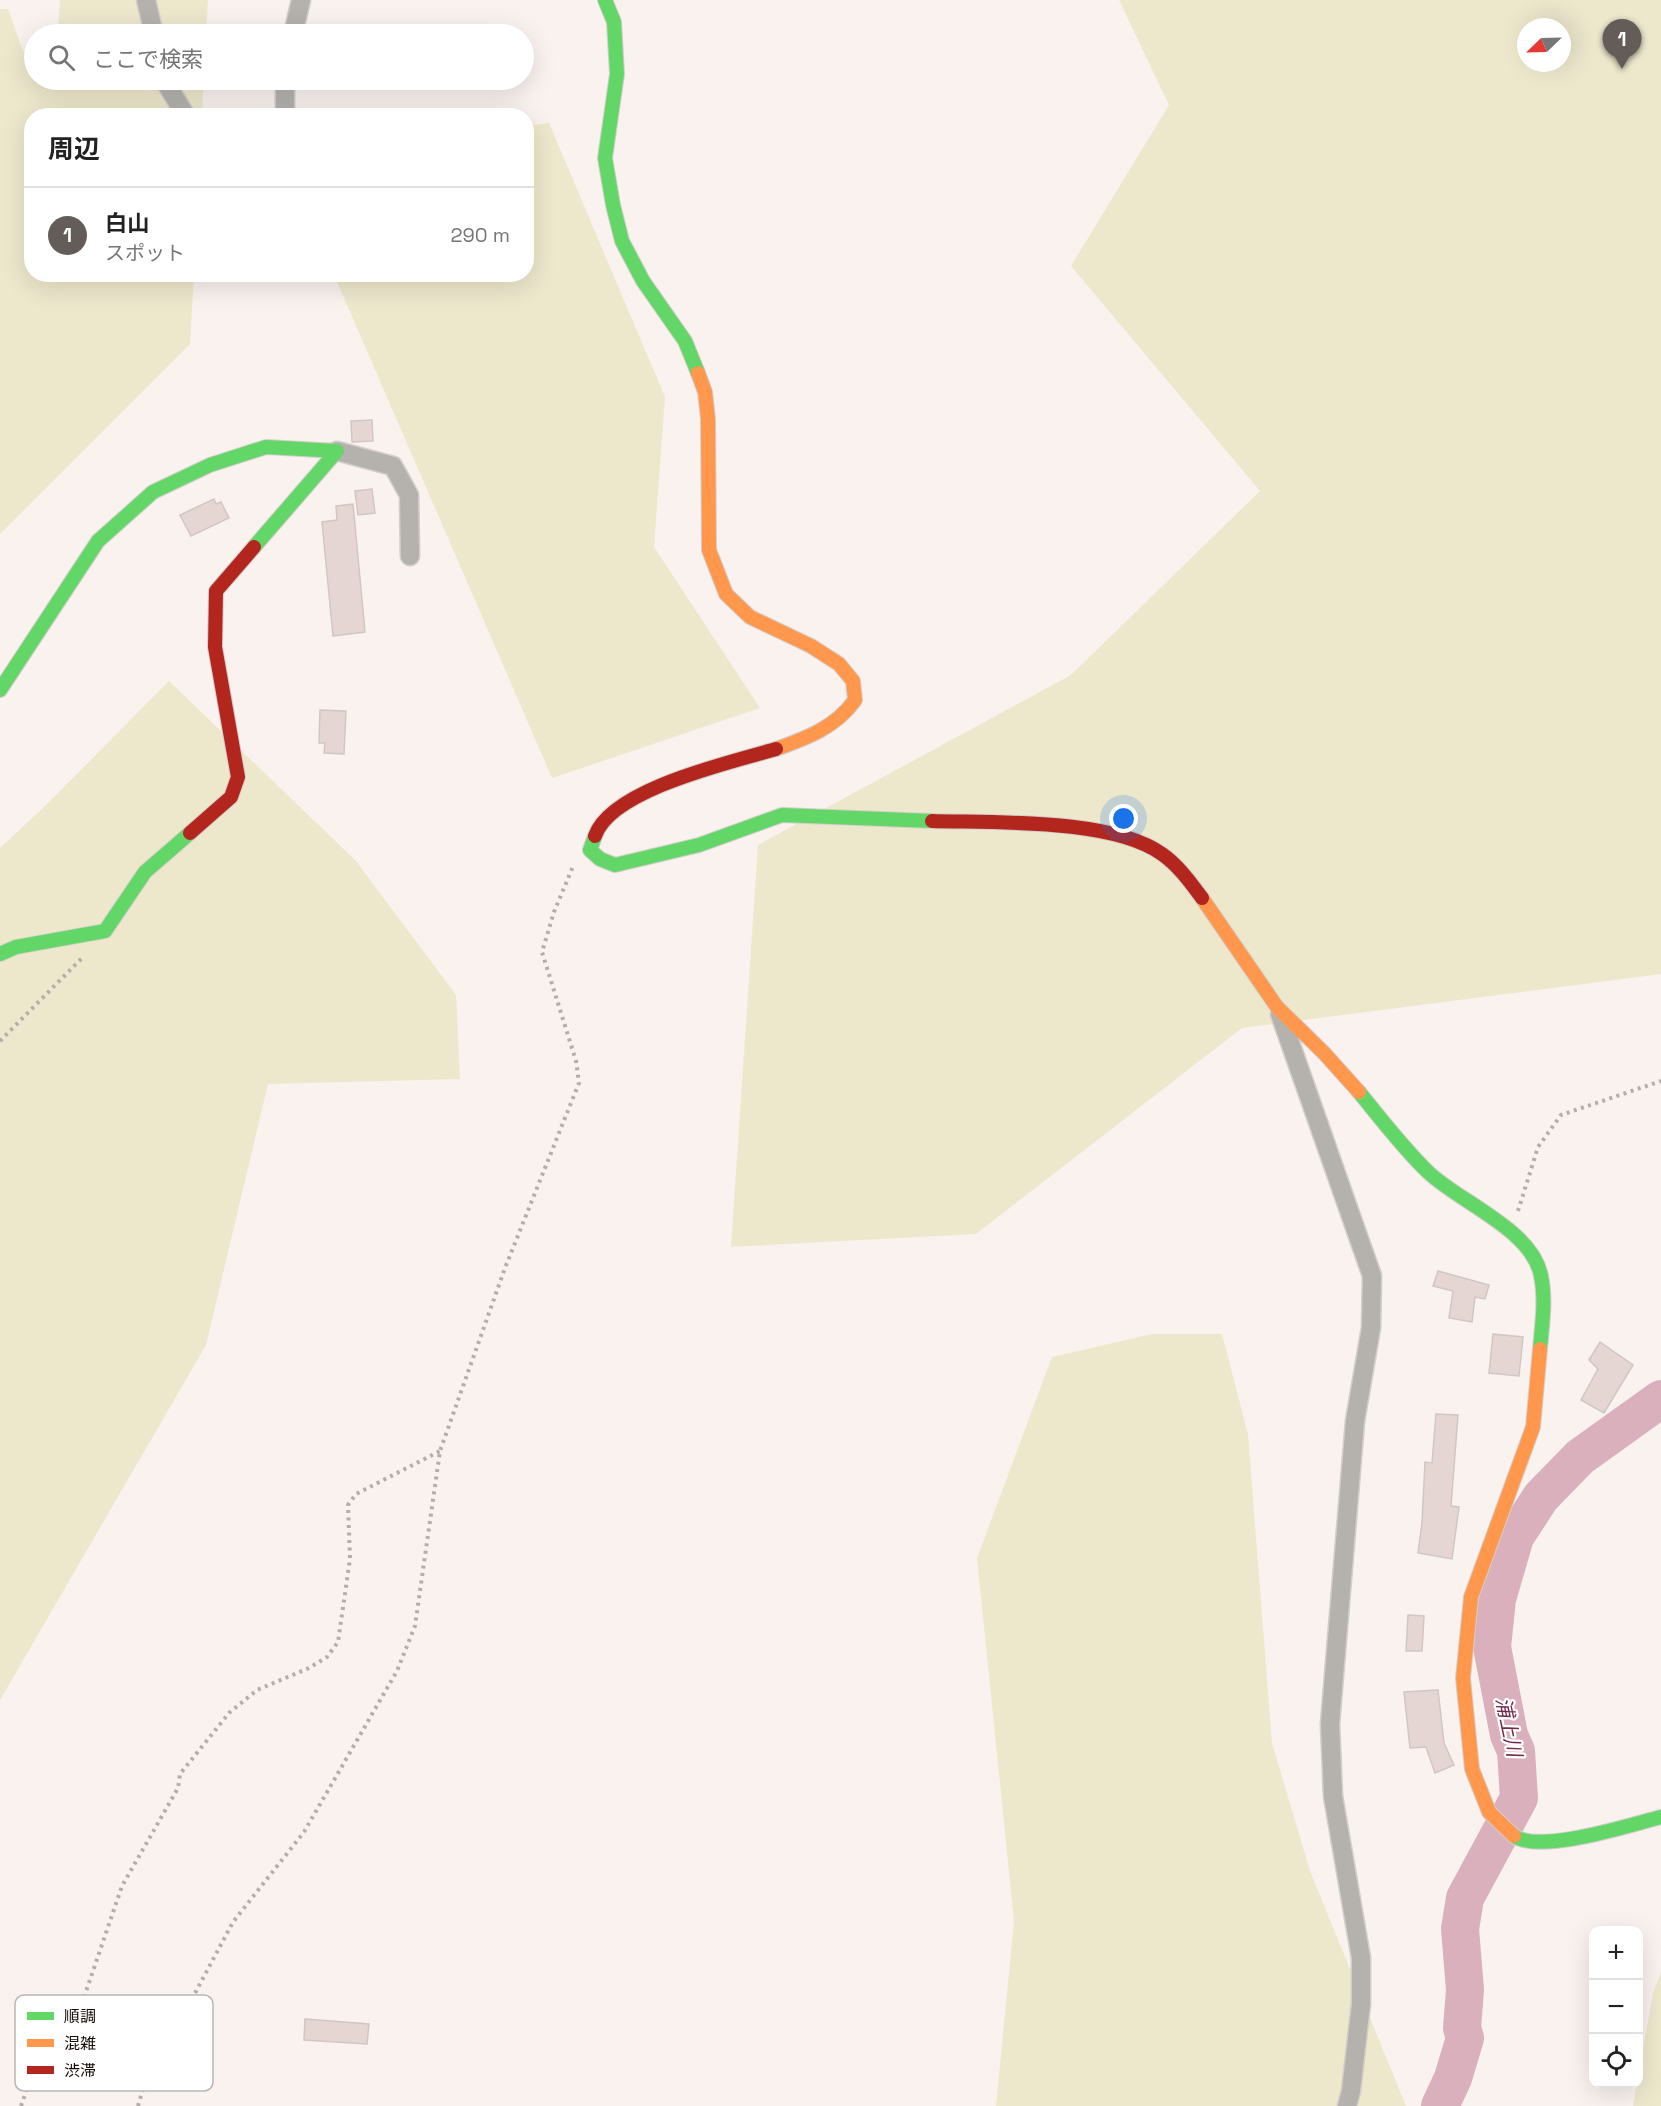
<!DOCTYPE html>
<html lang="ja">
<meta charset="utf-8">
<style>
:root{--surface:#fff;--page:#f6f6f6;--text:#222;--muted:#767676;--line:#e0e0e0;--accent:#645c58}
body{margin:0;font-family:"Space Grotesk","Noto Sans JP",sans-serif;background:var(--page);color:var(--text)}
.controls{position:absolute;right:18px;bottom:18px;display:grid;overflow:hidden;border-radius:12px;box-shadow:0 6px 24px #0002}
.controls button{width:54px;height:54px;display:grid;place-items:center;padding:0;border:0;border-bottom:2px solid var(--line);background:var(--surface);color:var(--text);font:30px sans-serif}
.compass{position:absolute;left:1517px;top:18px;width:54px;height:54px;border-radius:50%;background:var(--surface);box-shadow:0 6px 24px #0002;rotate:247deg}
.you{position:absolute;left:1124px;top:819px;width:21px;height:21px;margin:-15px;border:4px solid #fff;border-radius:50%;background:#1a73e8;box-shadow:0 0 0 9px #1a73e833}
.badge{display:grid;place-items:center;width:39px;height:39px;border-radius:50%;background:var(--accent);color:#fff;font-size:20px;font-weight:700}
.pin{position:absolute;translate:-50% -50px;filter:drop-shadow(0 2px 3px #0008)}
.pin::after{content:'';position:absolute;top:32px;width:21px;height:18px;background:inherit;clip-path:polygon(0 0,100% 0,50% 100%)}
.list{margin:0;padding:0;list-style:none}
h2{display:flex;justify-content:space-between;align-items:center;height:78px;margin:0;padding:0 24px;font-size:26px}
h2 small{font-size:20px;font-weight:400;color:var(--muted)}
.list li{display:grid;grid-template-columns:39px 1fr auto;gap:18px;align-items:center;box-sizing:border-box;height:96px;padding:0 24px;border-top:2px solid var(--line)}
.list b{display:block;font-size:22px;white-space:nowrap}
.list p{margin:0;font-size:20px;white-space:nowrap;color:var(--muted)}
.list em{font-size:20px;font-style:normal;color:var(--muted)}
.icon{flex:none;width:33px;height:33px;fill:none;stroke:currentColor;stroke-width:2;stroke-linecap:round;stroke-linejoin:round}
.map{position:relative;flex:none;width:1661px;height:2106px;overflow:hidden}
.search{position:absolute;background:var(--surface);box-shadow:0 6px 24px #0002;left:24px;top:24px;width:510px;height:66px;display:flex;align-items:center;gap:15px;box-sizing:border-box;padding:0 21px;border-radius:33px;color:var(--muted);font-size:22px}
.panel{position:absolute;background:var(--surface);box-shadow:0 6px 24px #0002;left:24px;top:108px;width:510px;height:174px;border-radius:24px}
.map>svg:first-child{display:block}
</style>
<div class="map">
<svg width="1661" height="2106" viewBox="0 0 1661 2106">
<rect width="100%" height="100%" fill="#f9f2ef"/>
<!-- green -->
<g fill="#ede8cc" fill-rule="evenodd">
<polygon points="60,0 208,0 206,34 58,34"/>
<path d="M1119,0H1661V974L1242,1028L976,1234L731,1247L758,845L1071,675L1260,491L1071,266L1169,105ZM1526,27H1562V63H1526Z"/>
<polygon points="0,9 8,9 23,51 34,56 34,80 204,80 202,115 32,116 32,274 194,275 190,344 0,534"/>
<polygon points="549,123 665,397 654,547 760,708 552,778 334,275 526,274 527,126"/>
<polygon points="169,681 356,861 456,995 460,1079 268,1084 206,1345 0,1700 0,848 43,808"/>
<polygon points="1152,1334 1222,1334 1248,1434 1272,1743 1310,1871 1406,2106 996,2106 1014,1921 977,1558 1052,1357"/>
<polygon points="1661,1972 1661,2106 1633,2106 1653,1993"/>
</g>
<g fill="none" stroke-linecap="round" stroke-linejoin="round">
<!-- river -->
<polyline stroke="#dbb0bd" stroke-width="38" points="1440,2106 1453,2078 1465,2038 1462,2028 1465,1990 1460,1929 1465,1898 1519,1798 1516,1751 1509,1735 1492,1647 1497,1599 1515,1537 1541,1497 1580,1457 1661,1399"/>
</g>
<!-- building -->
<g fill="#e5d6d4" stroke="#d0c7c5" stroke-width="1.5">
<polygon points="372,420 373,441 352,442 351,421"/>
<polygon points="372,489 375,513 358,515 355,491"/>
<polygon points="214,499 216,504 221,502 229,518 191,536 180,515"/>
<polygon points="353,504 365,632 333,636 322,522 337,520 336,506"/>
<polygon points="320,710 346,711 344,754 324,753 325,743 319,743"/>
<polygon points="1438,1271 1489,1285 1485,1299 1475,1297 1472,1322 1449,1318 1453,1291 1433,1286"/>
<polygon points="1493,1334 1523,1337 1519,1376 1489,1373"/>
<polygon points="1600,1342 1633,1365 1604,1413 1581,1400 1598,1369 1589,1360"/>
<polygon points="1436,1414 1458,1415 1451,1506 1459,1507 1452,1559 1418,1553 1422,1523 1425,1462 1432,1463"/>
<polygon points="1408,1615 1424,1616 1422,1651 1406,1651"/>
<polygon points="1438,1690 1444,1743 1454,1765 1435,1773 1426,1747 1410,1748 1404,1692"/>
<polygon points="305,2019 369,2024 367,2044 304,2040"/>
</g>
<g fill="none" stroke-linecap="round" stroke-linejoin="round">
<!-- street casing -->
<g stroke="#d4cecb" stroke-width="21">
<g id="street">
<polyline points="146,0 154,34"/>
<polyline points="293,34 301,0"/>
<polyline points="164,80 186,116"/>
<polyline points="285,80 285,116"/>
<polyline points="337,451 393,466 409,495 410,556"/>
<polyline points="1280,1014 1372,1276 1371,1328 1355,1421 1330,1724 1333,1796 1361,1958 1361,2004 1351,2091 1347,2106"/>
</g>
</g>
<!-- fast casing -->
<g stroke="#d4cecb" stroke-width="16">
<g id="fast">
<polyline points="605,0 614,22 617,74 605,158 613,205 622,241 643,281 685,341 698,373"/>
<polyline points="0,690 98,541 153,492 210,465 266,447 337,451 254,547"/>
<polyline points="595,836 590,850 600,859 615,865 699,845 782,815 932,821"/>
<polyline points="0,954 16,947 105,931 145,872 190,833"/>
<path d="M1359,1092C1381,1119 1403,1148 1428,1172C1459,1202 1533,1230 1541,1276C1546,1300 1542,1325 1540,1349"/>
<path d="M1514,1836C1541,1854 1629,1825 1661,1817"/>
</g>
</g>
<!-- slow casing -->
<g stroke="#d4cecb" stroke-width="16">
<g id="slow">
<path d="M698,373L705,392L708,419L709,550L726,594L750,617L811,646L839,664L853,681L855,700C836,727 807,738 776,749"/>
<polyline points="1202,898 1277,1007 1324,1053 1359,1092"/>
<polyline points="1514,1836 1489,1812 1472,1769 1463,1678 1471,1597 1533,1427 1540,1349"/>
</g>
</g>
<!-- jam casing -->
<g stroke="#d4cecb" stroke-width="16">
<g id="jam">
<path d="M932,821C994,823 1112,818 1162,854C1178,865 1191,883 1202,898"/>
<polyline points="190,833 231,797 238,777 215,647 216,591 254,547"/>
<path d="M595,836C611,789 732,762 776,749"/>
</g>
</g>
<!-- path -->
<g stroke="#b2aeac" stroke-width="4" stroke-dasharray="3 4.5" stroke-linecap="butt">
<polyline points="0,1041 82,958"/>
<polyline points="1518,1211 1538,1147 1561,1115 1661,1081"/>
<polyline points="21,2106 29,2083 67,2038 80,2009 122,1886 178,1788 180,1774 229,1713 257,1690 309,1668 327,1657 338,1642 350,1559 348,1505 356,1494 440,1451"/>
<polyline points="138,2106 148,2072 177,2027 233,1922 304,1832 397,1671 415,1626 440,1451 505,1268 579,1083 576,1061 542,952 554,912 574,864"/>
</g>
<!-- street -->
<use href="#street" stroke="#b5b2ae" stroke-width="18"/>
<!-- fast -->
<use href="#fast" stroke="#63d668" stroke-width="14"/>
<!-- slow -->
<use href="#slow" stroke="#ff974d" stroke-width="14"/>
<!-- jam -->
<use href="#jam" stroke="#b3261e" stroke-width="14"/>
</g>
<g text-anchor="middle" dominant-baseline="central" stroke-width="4.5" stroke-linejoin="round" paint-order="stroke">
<!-- water labels -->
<g font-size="20" font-style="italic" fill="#722b48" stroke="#fff">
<text transform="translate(1509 1727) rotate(78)">浦上川</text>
</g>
</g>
<!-- legend -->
<rect x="15" y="1995" width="198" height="96" rx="9" fill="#fff" stroke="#b8b6b4" stroke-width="1.5"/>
<rect x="27" y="2012" width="27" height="8" fill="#63d668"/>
<rect x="27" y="2039" width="27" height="8" fill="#ff974d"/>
<rect x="27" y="2066" width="27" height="8" fill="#b3261e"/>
<g font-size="16" fill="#140b06">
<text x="64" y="2022">順調</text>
<text x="64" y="2049">混雑</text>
<text x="64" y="2076">渋滞</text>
</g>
</svg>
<div class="controls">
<button>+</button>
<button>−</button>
<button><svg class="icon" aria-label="locate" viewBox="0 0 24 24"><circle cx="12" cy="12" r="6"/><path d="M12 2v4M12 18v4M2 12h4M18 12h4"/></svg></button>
</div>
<svg class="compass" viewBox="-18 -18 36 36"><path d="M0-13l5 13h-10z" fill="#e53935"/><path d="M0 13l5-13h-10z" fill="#767676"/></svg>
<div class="you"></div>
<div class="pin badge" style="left:1622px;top:69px">1</div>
<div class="search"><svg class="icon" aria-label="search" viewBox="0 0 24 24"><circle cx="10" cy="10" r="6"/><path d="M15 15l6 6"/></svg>ここで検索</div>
<section class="panel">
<h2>周辺<small></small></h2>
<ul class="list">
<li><span class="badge">1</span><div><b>白山</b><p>スポット</p></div><em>290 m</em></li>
</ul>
</section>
</div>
